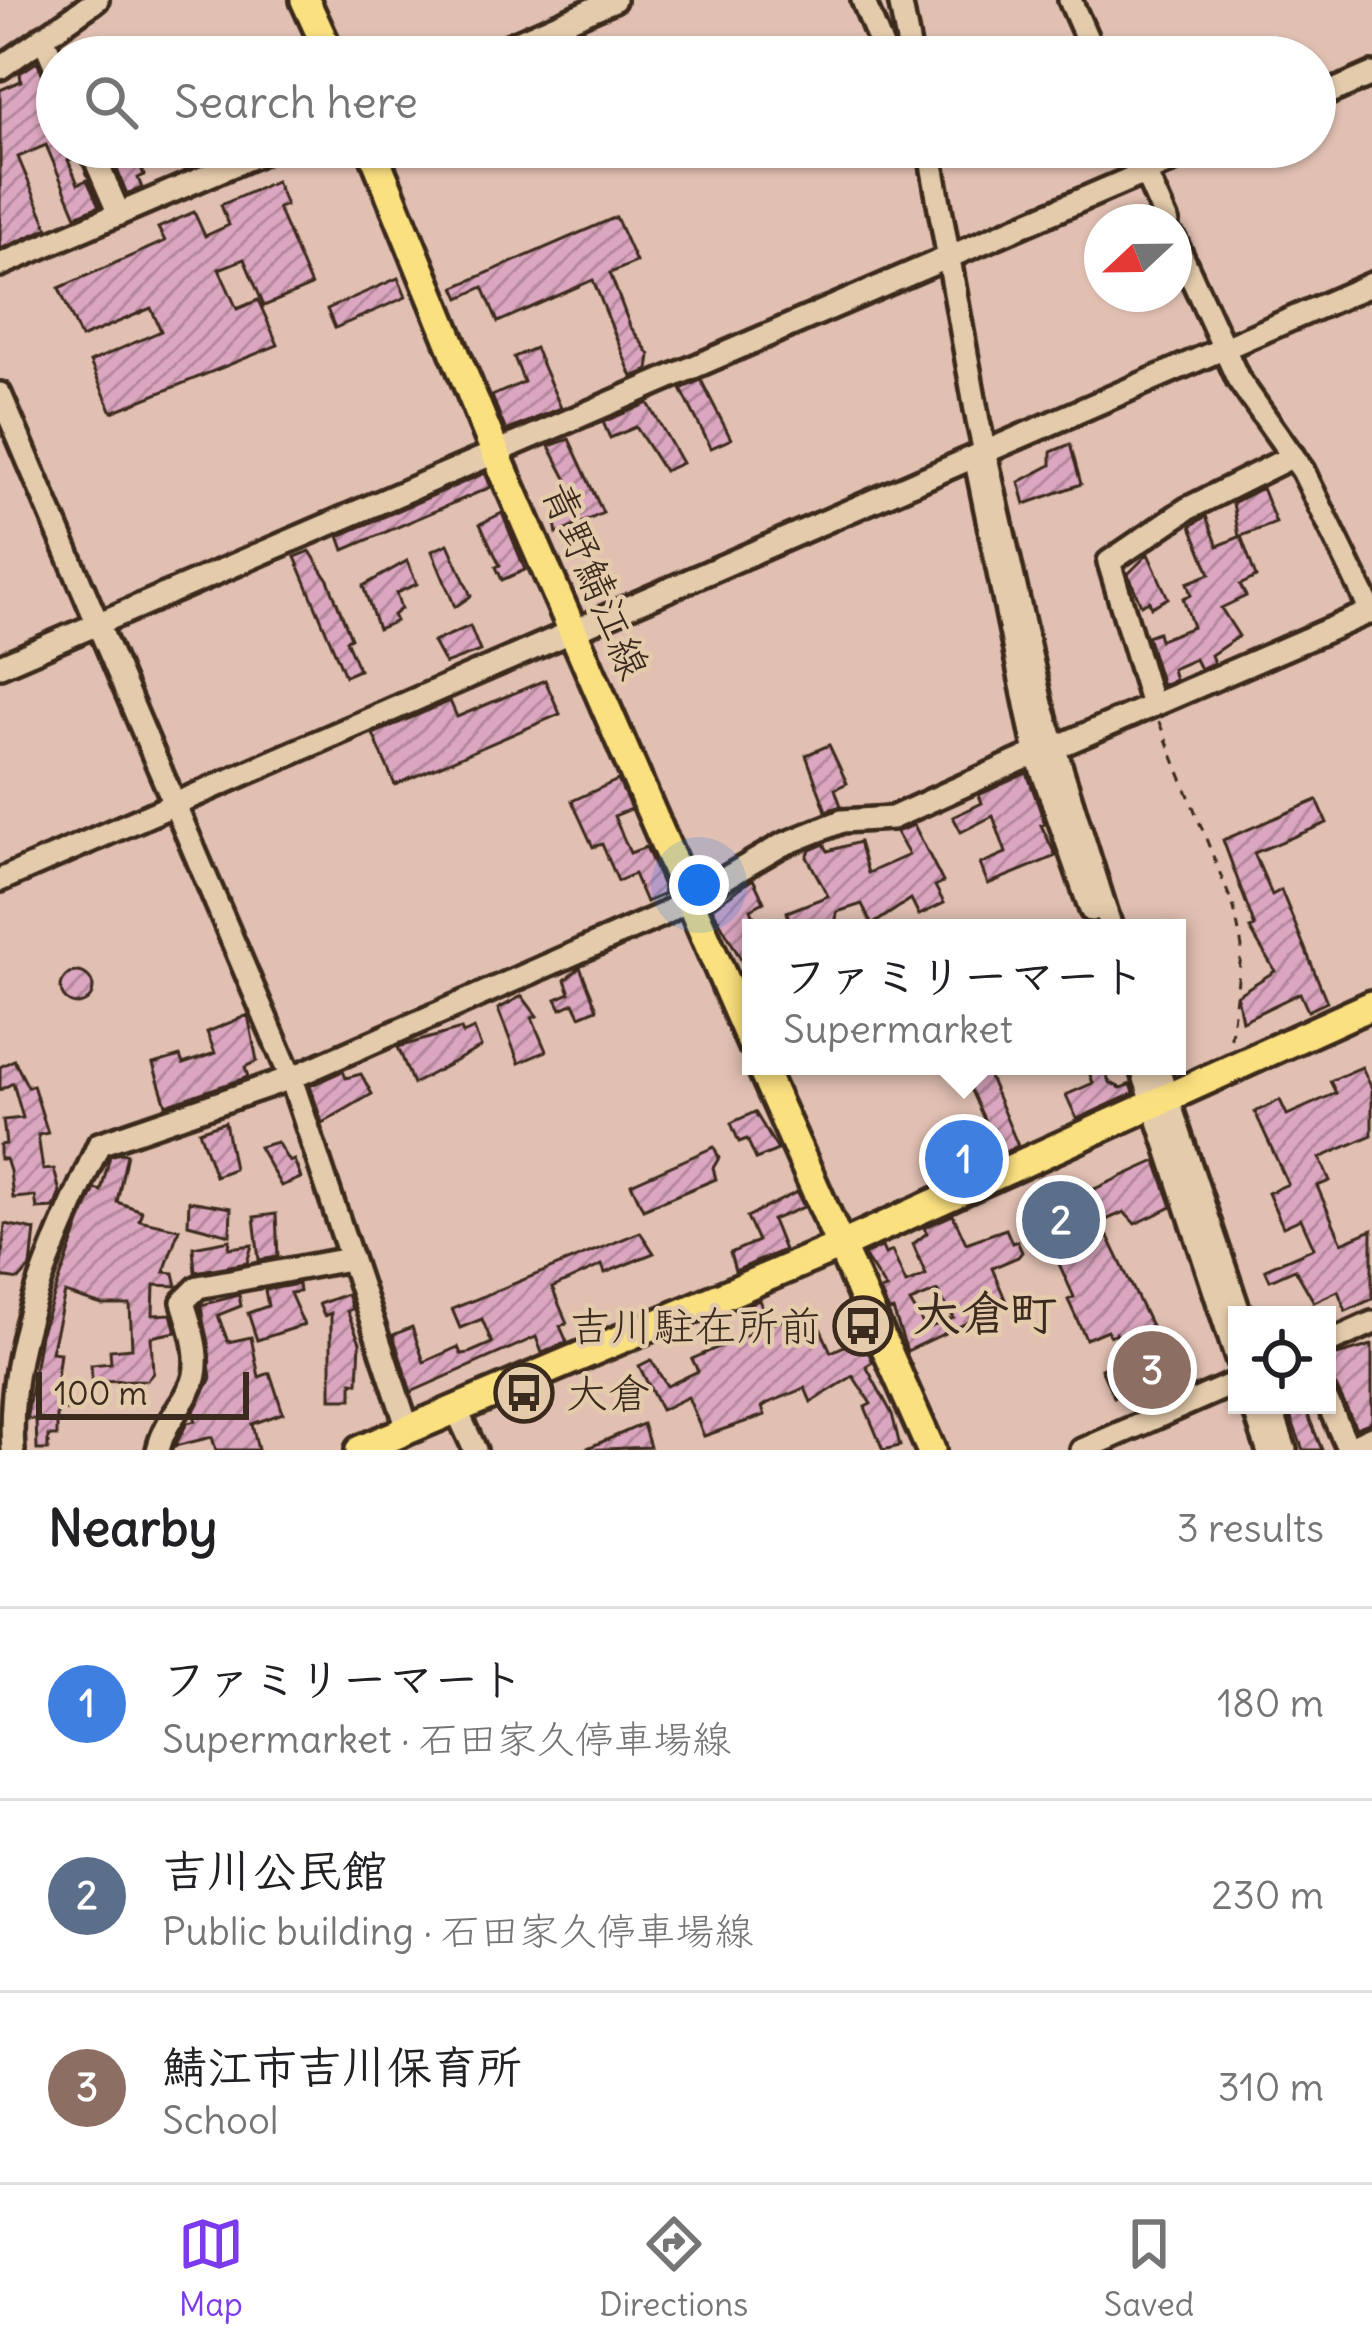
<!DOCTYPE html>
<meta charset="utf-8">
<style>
:root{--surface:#fff;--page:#f2f2f2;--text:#202124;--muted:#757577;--line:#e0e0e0;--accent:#7c3aed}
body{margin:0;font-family:Delius,"Klee One",sans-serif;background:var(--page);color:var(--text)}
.controls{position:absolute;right:36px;bottom:36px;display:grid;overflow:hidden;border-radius:0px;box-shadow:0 3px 9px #0004}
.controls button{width:108px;height:108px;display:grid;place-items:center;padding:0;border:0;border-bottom:3px solid var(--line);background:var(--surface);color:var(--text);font:60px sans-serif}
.compass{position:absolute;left:1084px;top:204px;width:108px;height:108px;border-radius:50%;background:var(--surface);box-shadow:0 3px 9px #0004;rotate:248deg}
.scale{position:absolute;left:36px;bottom:30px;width:213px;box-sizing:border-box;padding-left:12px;border:6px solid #3b2a1e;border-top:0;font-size:33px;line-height:42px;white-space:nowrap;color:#3b2a1e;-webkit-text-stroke:9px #e4cbac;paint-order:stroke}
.you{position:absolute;left:699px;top:885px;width:42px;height:42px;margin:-30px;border:9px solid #fff;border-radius:50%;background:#1a73e8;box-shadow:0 0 0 18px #1a73e833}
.badge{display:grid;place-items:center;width:78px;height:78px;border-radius:50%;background:var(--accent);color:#fff;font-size:39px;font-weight:700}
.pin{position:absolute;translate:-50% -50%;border:6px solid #fff;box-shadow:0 3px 12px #0006}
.popup{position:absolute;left:742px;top:919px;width:444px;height:156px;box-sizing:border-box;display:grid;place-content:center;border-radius:0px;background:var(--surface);filter:drop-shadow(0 3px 9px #0005);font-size:39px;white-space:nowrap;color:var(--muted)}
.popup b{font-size:45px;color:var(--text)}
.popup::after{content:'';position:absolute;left:50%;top:100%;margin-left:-24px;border:24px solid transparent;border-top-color:var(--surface)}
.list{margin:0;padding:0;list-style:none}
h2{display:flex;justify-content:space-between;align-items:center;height:156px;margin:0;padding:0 48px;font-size:51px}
h2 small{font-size:39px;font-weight:400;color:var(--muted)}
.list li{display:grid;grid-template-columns:78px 1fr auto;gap:36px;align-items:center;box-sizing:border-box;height:192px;padding:0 48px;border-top:3px solid var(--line)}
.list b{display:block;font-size:45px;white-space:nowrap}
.list p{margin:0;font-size:39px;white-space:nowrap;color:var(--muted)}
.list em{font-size:39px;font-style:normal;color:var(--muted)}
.icon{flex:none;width:66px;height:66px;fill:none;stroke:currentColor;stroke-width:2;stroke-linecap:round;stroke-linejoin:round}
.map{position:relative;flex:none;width:1372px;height:1450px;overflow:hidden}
.search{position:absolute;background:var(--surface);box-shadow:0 3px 9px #0004;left:36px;right:36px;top:36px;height:132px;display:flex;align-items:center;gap:30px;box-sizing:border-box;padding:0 42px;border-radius:66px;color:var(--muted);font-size:45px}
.sheet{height:732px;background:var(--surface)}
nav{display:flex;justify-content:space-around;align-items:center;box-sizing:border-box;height:168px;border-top:3px solid var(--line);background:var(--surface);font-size:33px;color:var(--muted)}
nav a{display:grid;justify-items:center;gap:6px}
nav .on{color:var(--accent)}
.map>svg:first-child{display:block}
</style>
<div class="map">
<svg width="1372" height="1450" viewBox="0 0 1372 1450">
<defs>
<pattern id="building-hatch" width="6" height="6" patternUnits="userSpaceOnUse" patternTransform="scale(3)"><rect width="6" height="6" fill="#dba6bf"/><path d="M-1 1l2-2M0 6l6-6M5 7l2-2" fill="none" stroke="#b3879b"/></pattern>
</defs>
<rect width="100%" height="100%" fill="#e1c0b2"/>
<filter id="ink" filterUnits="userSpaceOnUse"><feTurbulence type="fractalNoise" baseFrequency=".00833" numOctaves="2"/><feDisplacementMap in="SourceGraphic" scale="24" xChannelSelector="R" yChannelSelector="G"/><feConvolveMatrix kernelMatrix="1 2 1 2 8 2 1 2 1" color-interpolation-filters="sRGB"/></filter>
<g filter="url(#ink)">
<!-- building -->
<g fill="url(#building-hatch)" stroke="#3b2a1e" stroke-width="3" fill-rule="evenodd">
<polygon points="37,62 52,95 57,93 57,147 72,147 77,157 68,160 78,184 87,180 99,206 76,216 46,145 18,157 48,228 0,249 0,90 21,81 20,73"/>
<polygon points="108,147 126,147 130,157 135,155 144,175 138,178 142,188 127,194"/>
<polygon points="276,181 286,205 278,208 311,286 264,306 244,259 219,269 237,309 258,300 278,345 112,412 90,362 161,331 151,308 81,338 59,288 165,241 158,228 194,212 205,236 229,225 221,205"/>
<polygon points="616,217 636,262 610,273 630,326 650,355 648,370 632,377 593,280 498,322 483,287 460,298 455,287"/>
<polygon points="398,278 406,297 335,328 327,309"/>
<polygon points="535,348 561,408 506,431 492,396 524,382 514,357"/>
<polygon points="701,380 731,439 711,448 681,389"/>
<polygon points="648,403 682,463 664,471 636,427 610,438 603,422"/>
<polygon points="569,439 603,513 557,534 554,517 579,503 549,446"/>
<polygon points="1070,444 1081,484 1025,504 1019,482 1051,465 1051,452"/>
<polygon points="485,473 491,487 344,550 339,536"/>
<polygon points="1262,488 1276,523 1241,536 1256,577 1240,585 1246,596 1221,608 1239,636 1211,655 1214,663 1200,669 1195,659 1172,669 1175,680 1162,685 1147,636 1158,632 1160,640 1193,627 1183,598 1191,595 1187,583 1210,574 1191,526 1206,516 1218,546 1239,537 1233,503"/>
<polygon points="502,513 525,570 502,580 496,567 500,565 480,524"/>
<polygon points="448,544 471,596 455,607 432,551"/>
<polygon points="310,551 328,580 351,638 346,640 359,670 345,676 295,557"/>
<polygon points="1148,554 1168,598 1151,607 1149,601 1141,605 1128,574"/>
<polygon points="407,561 417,584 396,593 401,609 393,615 396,621 378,629 363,586"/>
<polygon points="470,626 480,651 445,664 433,642"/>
<polygon points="545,680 560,714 395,785 373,734 450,701 457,717"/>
<polygon points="829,745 847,783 835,789 841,806 826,811 806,755"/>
<polygon points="1027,773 1045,824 1041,825 1056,856 988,884 980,864 1006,853 993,816 961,832 953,817 982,803 979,795"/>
<polygon points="618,780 631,809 614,816 630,853 646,847 662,884 664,894 646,902 634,874 618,881 602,844 593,847 572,801"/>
<polygon points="1317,800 1327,823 1254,853 1272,895 1281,890 1327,1002 1308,1011 1300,993 1242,1021 1237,995 1275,971 1250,929 1255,927 1223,840"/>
<polygon points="914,825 943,882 935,886 944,903 919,915 911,899 872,925 862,904 837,912 835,928 791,928 787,912 828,896 807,857 810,850 824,844 828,851 859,842 868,873 909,855 896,832"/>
<polygon points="753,879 764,902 751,909 758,928 751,928 751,959 743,963 712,908"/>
<polygon points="580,967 597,1009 580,1016 574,1003 561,1009 556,999 570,993 565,980"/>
<circle cx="77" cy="988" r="16"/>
<polygon points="522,996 537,1016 532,1018 546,1051 519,1063 498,1009"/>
<polygon points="248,1015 257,1061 245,1067 248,1077 166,1105 153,1064 180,1056 183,1064 215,1053 207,1032"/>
<polygon points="461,1029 463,1034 474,1029 481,1047 413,1084 398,1047"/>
<polygon points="14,1060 28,1087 33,1085 48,1133 38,1135 43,1170 54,1169 60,1192 54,1208 37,1209 35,1196 13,1198 10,1171 6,1159 0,1159 0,1145 6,1144 3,1120 23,1118 13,1083 0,1090 0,1067"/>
<polygon points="960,1066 986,1070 1018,1146 953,1175 941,1145 987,1126"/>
<polygon points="1104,1066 1109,1082 1121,1088 1131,1084 1134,1093 1077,1119 1066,1095 1093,1083 1089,1072"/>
<polygon points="1362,1067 1372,1089 1372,1135 1320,1158 1330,1181 1317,1186 1342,1243 1372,1230 1372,1299 1346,1311 1338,1291 1314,1302 1295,1269 1270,1280 1265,1269 1314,1248 1301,1219 1283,1227 1268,1193 1288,1184 1255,1112 1280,1100 1287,1115 1336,1093 1330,1081"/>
<polygon points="343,1071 346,1078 361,1074 372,1094 322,1123 310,1086"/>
<polygon points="755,1112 778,1150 756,1159 747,1139 739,1142 731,1123"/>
<polygon points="225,1122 234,1169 215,1176 199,1131"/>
<polygon points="277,1142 289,1162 294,1160 301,1178 281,1186 259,1147"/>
<polygon points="714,1147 719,1158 713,1168 716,1179 643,1209 631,1184"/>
<polygon points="120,1153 127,1154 117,1202 142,1211 139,1220 179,1229 164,1272 174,1273 177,1286 154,1285 153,1315 171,1314 176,1332 151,1337 153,1373 147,1380 92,1381 91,1365 111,1363 110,1350 132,1348 130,1305 102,1305 65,1293 51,1352 60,1353 56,1385 70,1386 67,1410 57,1409 57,1436 48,1436 48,1450 37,1450 36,1419 28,1419 28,1410 40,1335 80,1223 95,1189 101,1191 110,1156"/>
<polygon points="1156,1161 1172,1207 1135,1224 1124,1212 1101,1222 1182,1390 1142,1407 1134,1388 1114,1397 1101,1369 1127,1358 1116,1333 1110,1336 1107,1330 1086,1339 1068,1300 1074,1297 1037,1215"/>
<polygon points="797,1192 804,1207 772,1220 784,1250 735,1271 730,1253 758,1241 747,1217"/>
<polygon points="189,1201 231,1208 230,1235 188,1224"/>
<polygon points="276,1214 278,1257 259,1260 254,1217"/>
<path d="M953,1215L966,1243L1006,1229L1012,1243L1017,1241L1022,1252L1018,1257L992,1268L1007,1304L907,1351L893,1310L889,1311L880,1291L886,1289L864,1255L882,1247L885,1254L892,1251L906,1283L926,1275L913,1244L927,1233L924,1228ZM937,1291L954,1318L926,1329L910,1302Z"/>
<polygon points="5,1224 35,1230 31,1266 19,1280 0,1277"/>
<polygon points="640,1232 654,1253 605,1273 602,1265 552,1288 567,1323 560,1326 567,1342 542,1353 536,1337 411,1392 393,1335 412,1327 424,1362 458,1347 461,1354 469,1353 492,1343 482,1319 460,1328 452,1309"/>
<polygon points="230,1240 229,1248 252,1245 247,1263 195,1272 193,1247"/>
<polygon points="298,1284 299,1292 290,1293 304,1325 257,1340 248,1313 268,1306 265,1290"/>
<polygon points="347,1294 352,1309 347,1311 360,1342 358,1383 352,1382 352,1399 331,1399 331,1313 324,1316 319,1304"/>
<polygon points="239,1295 241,1306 218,1315 228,1342 251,1337 259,1377 270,1373 283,1413 252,1424 258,1450 216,1450 212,1437 175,1446 187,1423 196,1421 193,1413 211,1378 201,1305"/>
<polygon points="759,1300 769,1325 812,1310 831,1352 862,1338 873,1362 866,1366 892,1414 900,1446 883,1450 865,1407 871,1404 853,1376 811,1402 805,1388 768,1403 762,1407 765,1415 704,1436 688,1397 661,1410 639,1366 651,1360 667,1386 698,1371 692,1359 751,1333 740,1308"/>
<polygon points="1372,1345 1372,1422 1356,1428 1336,1386 1327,1384 1327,1358"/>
<polygon points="1286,1405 1304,1405 1322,1450 1303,1450"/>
<polygon points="643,1424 650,1447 583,1450 625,1432"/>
</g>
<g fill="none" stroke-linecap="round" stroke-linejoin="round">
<!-- minor casing -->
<g stroke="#3b2a1e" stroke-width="30">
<g id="minor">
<polyline points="863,0 886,57"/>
<polyline points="900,0 911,57"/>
<polyline points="1070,0 1095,57"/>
<polyline points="43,37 57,70"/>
<polyline points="483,57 614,0"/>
<polyline points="0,68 97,0"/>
<polyline points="1315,99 1372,74"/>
<polyline points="90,147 119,214"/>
<polyline points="929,147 978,421 1041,704 1111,928"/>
<polyline points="1134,147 1167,222"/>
<polyline points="1174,239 1238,379 1303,471 1372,613"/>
<polyline points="0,265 275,147"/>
<polyline points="0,394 291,1078 408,1429"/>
<polyline points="978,471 1036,753 1091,910"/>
<polyline points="0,666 1204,147"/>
<polyline points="1151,702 1109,562 1187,509 1293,456"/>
<polyline points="1052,749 1372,611"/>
<polyline points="0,880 1372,284"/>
<polyline points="1141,1066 1237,1359"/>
<polyline points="1157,1066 1240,1315"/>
<polyline points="1327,1343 1372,1323"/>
<polyline points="1327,1401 1348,1448 1372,1437"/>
<polyline points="1253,1405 1268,1450"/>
<polyline points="1270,1405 1285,1450"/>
<polyline points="456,1409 475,1450"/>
<path d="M13,1450C5,1341 56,1241 99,1144L291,1078L662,915L782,845L842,821L892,818L1036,753"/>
<path d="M158,1450C164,1424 178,1412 190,1389C204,1363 191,1328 183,1302L198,1287L349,1259"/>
<polyline points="1082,1450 1237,1382"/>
</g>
</g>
<!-- major casing -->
<g stroke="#3b2a1e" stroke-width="36">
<g id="major">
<polyline points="305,0 331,57"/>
<polyline points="371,147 496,454 751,1042"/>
<polyline points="761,1066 931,1450"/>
<polyline points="360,1450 840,1246 1372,1005"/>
</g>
</g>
<!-- path -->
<polyline stroke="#3b2a1e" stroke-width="3" stroke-dasharray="9 9" stroke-linecap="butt" points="1159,722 1234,908 1242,947 1230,1045"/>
<!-- minor -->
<use href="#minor" stroke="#e4cbac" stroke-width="21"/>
<!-- major -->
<use href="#major" stroke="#fbe080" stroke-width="27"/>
</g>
</g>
<!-- icons -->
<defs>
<g id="bus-ring" transform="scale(3)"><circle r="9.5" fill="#e4cbac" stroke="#3b2a1e" stroke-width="1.5"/><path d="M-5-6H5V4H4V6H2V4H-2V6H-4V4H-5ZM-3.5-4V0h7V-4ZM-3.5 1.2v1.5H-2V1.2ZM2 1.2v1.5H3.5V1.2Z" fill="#3b2a1e"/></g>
</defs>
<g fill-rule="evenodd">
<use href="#bus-ring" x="863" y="1326"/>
<use href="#bus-ring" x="524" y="1393"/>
</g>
<g text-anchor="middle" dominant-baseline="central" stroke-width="9" stroke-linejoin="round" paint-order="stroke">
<!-- street labels -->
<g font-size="42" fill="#3b2a1e" stroke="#e4cbac">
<text transform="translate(596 580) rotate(67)">青野鯖江線</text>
</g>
<!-- poi labels -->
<g font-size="42" fill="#3b2a1e" stroke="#e4cbac" text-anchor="end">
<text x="821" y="1326">吉川駐在所前</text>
<text x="566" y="1393" text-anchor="start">大倉</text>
</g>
<!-- quarter labels -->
<g font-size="48" font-weight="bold" fill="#3b2a1e" stroke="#e4cbac">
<text x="985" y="1313">大倉町</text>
</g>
</g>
</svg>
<div class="controls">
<button><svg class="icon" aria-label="locate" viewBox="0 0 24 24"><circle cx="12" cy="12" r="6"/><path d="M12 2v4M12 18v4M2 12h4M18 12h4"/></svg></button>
</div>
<svg class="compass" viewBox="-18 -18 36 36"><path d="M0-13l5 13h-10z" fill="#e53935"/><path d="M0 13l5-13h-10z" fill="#757577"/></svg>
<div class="scale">100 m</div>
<div class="you"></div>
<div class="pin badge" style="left:964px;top:1159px;background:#3f7fe0">1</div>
<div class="popup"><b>ファミリーマート</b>Supermarket</div>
<div class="pin badge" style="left:1061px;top:1220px;background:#5c6f8a">2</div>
<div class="pin badge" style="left:1152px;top:1370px;background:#8d6e63">3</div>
<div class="search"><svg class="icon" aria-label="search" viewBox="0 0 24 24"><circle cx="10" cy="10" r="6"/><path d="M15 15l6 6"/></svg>Search here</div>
</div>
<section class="sheet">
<h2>Nearby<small>3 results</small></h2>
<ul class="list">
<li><span class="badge" style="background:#3f7fe0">1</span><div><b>ファミリーマート</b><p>Supermarket · 石田家久停車場線</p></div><em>180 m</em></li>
<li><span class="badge" style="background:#5c6f8a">2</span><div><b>吉川公民館</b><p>Public building · 石田家久停車場線</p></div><em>230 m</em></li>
<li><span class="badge" style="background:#8d6e63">3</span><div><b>鯖江市吉川保育所</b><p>School</p></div><em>310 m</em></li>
</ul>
</section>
<nav>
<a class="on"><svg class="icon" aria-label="map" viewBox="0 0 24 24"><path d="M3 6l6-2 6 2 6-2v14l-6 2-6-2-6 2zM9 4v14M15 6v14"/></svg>Map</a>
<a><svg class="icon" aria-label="directions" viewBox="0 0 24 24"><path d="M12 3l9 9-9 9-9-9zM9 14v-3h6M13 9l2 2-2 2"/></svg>Directions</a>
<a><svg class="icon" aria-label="saved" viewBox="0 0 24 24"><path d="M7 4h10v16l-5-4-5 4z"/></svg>Saved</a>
</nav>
